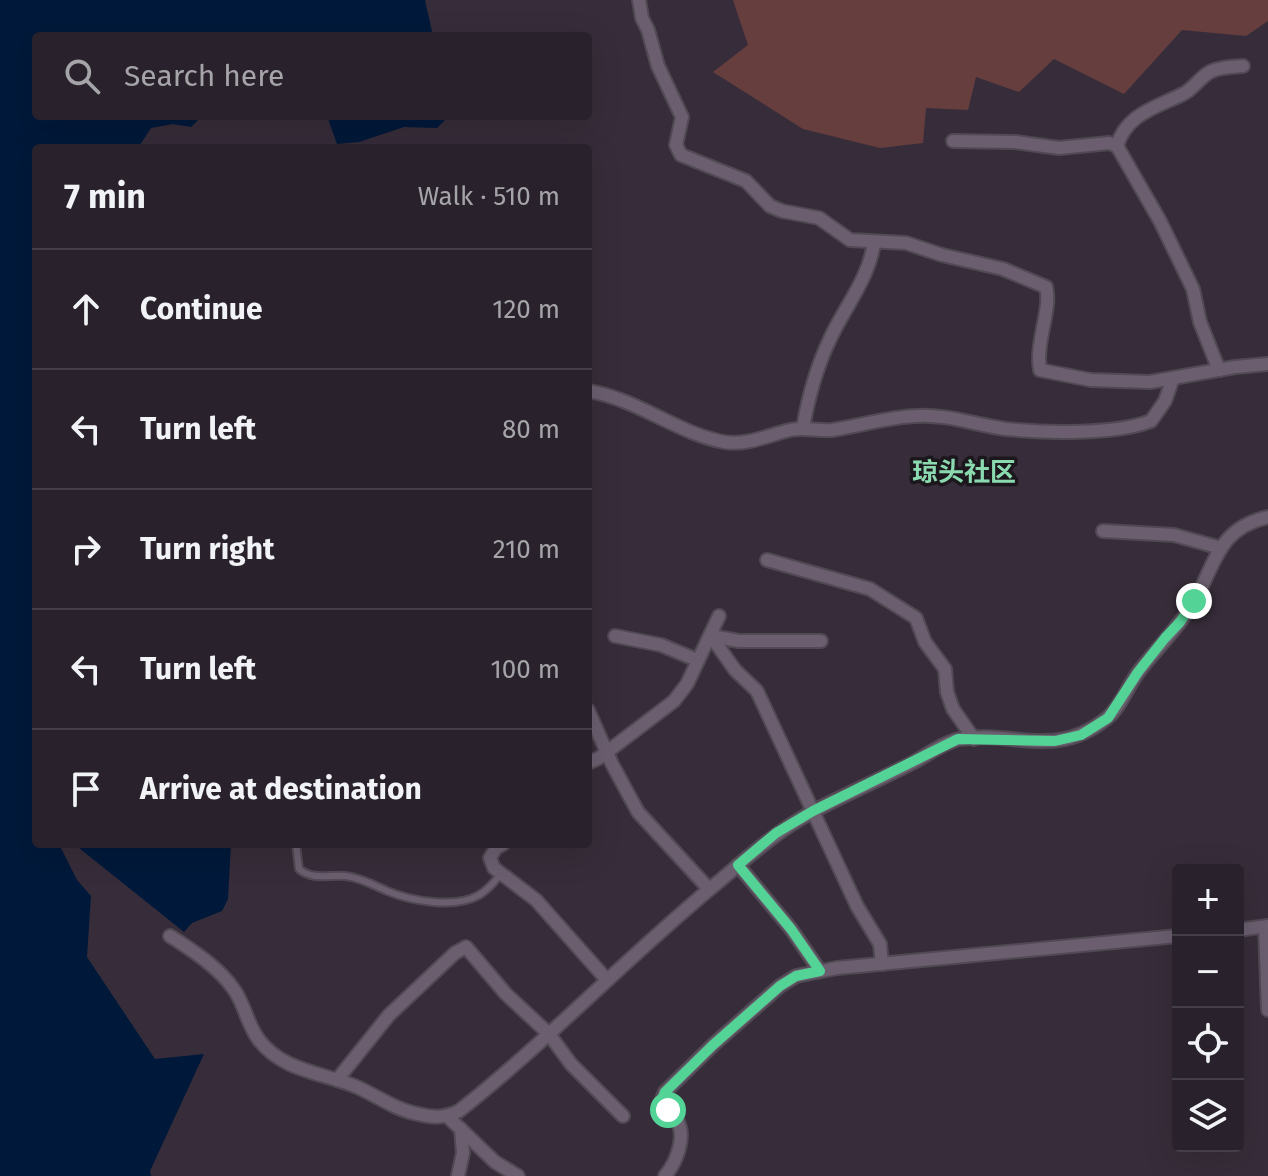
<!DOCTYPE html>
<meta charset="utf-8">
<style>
:root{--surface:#29222c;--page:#352f38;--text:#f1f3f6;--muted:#a5a4a9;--line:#453f48}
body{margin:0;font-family:"Fira Sans","Noto Sans SC",sans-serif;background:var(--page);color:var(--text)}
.controls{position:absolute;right:24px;bottom:24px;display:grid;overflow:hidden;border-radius:8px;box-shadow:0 8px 32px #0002}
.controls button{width:72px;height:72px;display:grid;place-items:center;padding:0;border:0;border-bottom:2px solid var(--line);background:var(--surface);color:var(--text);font:40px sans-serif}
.stop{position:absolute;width:24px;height:24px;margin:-18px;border:6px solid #53d396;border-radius:50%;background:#fff}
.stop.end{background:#53d396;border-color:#fff;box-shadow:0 2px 8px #0008}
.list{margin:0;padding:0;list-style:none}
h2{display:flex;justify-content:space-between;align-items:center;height:104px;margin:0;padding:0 32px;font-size:34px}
h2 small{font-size:26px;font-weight:400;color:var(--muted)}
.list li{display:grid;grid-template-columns:52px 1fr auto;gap:24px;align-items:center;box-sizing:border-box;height:120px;padding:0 32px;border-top:2px solid var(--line)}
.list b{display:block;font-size:30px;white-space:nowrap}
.list em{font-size:26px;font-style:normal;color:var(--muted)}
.icon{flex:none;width:44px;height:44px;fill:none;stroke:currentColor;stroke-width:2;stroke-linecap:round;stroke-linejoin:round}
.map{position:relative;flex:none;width:1268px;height:1176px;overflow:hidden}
.search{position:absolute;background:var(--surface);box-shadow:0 8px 32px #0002;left:32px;top:32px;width:560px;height:88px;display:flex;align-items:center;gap:20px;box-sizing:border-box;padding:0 28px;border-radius:8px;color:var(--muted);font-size:30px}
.panel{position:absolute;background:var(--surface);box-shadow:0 8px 32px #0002;left:32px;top:144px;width:560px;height:704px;border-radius:8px}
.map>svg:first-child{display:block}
</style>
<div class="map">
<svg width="1268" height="1176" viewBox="0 0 1268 1176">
<rect width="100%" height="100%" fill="#372d3a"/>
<!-- green -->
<polygon fill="#663e3e" points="733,0 1268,0 1268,21 1246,36 1182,30 1124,94 1054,59 1019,92 976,77 968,110 926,108 923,143 880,148 803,129 713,72 748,45"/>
<!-- water -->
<g fill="#00193a">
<polygon points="0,0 425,0 433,36 36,36 36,116 202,116 191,127 173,124 151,128 138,148 36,148 36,844 59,844 77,880 91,896 87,957 155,1059 204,1054 150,1171 151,1176 0,1176"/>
<polygon points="327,116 449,116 437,128 404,127 359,142 337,144"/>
<polygon points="74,844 231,844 228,899 222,911 192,923 184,932"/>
</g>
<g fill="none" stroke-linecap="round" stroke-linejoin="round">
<!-- service casing -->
<g stroke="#514954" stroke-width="10">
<path id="service" d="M296,844L299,869C314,881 329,874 346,876C361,878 374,885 387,891C411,901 455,909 479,895C487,891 495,881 501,874"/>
</g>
<!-- minor casing -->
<g stroke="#514954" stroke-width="16">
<g id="minor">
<path d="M639,0L642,18L648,30L658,66L682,117L676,145L681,155L746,181L770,206L782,211L819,218L850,240L906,243L942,255L1003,269L1046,287C1052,309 1035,342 1040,370L1091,380L1150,382L1235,367L1268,364"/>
<polyline points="953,141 1015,142 1059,148 1109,143 1117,146 1160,221 1193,289 1200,322 1219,370"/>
<path d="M1117,146C1126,114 1157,107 1183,94C1194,89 1201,75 1212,71C1221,67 1234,67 1243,66"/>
<path d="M588,391C638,399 676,433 724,442C746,446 769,435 790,430C804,427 817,431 832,430C860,426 888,417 916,416C948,414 975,425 1006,429C1046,433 1114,435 1151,421L1165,401L1173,378"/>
<path d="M803,428C808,399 817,366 830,339C844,308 870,277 874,242"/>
<polyline points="1103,531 1174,535 1221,548"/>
<polyline points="767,560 870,589 916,618 925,642 945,669 947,692 953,709 974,739"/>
<polyline points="615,636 661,645 697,660"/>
<polyline points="821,641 739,641 711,636 735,670 757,691 857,906 880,944 882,964"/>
<polyline points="588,710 612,764 638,812 709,889"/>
<polyline points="588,763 599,758 674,701 687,684 719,616"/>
<polyline points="503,844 496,848 490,858 494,868 536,900 607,980"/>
<polyline points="738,865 791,929 820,971"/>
<polyline points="1265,927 1268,1010"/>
<polyline points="1238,930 1268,926"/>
<path d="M170,936C192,950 220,968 235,991C245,1006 248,1026 259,1040C282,1071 324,1073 357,1087C377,1096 396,1110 418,1114C433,1118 445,1118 459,1111C549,1040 628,956 717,883C748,857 778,830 814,811C846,794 879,780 912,763C926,756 944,742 960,739C1014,730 1054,760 1106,719C1121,707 1128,685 1140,670C1157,648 1178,628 1193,604C1215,566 1217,528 1268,517"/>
<polyline points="337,1080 389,1015 455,953 466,947 506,994 549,1034 571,1064 623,1116"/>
<polyline points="448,1117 495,1162 518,1176"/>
<polyline points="458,1176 463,1153 461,1129"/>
<path d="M665,1176C676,1163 686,1138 678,1122C675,1115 666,1108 661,1102L665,1092L713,1045L780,986L796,976L837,968L1178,936"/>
</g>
</g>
<!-- service -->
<use href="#service" stroke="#6b5f6f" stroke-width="6"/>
<!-- minor -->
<use href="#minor" stroke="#6b5f6f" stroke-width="12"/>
</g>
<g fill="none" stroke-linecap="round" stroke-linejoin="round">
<!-- route -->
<polyline stroke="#53d396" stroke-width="10" points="668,1110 661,1102 665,1092 713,1045 780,986 796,976 820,971 791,929 738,865 776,833 813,811 958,739 1055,741 1081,735 1108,718 1138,672 1165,638 1180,622 1194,601"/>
</g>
<g text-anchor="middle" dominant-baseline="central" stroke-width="7" stroke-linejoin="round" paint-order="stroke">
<!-- quarter labels -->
<g font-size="26" font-weight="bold" fill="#8bdaaf" stroke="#1c171d">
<text x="964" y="472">琼头社区</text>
</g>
</g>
</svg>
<div class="controls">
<button>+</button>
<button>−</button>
<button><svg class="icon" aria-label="locate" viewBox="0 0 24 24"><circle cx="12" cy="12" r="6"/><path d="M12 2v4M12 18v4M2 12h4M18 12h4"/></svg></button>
<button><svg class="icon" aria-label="layers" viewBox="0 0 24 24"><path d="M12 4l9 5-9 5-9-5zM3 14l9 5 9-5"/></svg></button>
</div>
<div class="stop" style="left:668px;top:1110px"></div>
<div class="stop end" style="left:1194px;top:601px"></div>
<div class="search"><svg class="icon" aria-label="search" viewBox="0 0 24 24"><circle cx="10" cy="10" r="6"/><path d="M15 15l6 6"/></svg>Search here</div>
<section class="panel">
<h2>7 min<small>Walk · 510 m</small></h2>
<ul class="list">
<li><svg class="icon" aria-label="ahead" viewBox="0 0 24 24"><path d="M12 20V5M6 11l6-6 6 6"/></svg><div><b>Continue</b></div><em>120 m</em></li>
<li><svg class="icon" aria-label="left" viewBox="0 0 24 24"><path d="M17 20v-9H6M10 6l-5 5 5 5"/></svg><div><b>Turn left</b></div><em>80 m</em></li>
<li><svg class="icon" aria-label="right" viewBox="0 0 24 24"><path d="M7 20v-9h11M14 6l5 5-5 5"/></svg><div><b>Turn right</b></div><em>210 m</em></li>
<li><svg class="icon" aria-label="left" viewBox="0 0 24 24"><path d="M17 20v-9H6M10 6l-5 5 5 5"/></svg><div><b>Turn left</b></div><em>100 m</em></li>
<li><svg class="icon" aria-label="arrive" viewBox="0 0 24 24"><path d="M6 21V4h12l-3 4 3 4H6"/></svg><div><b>Arrive at destination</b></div></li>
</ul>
</section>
</div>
